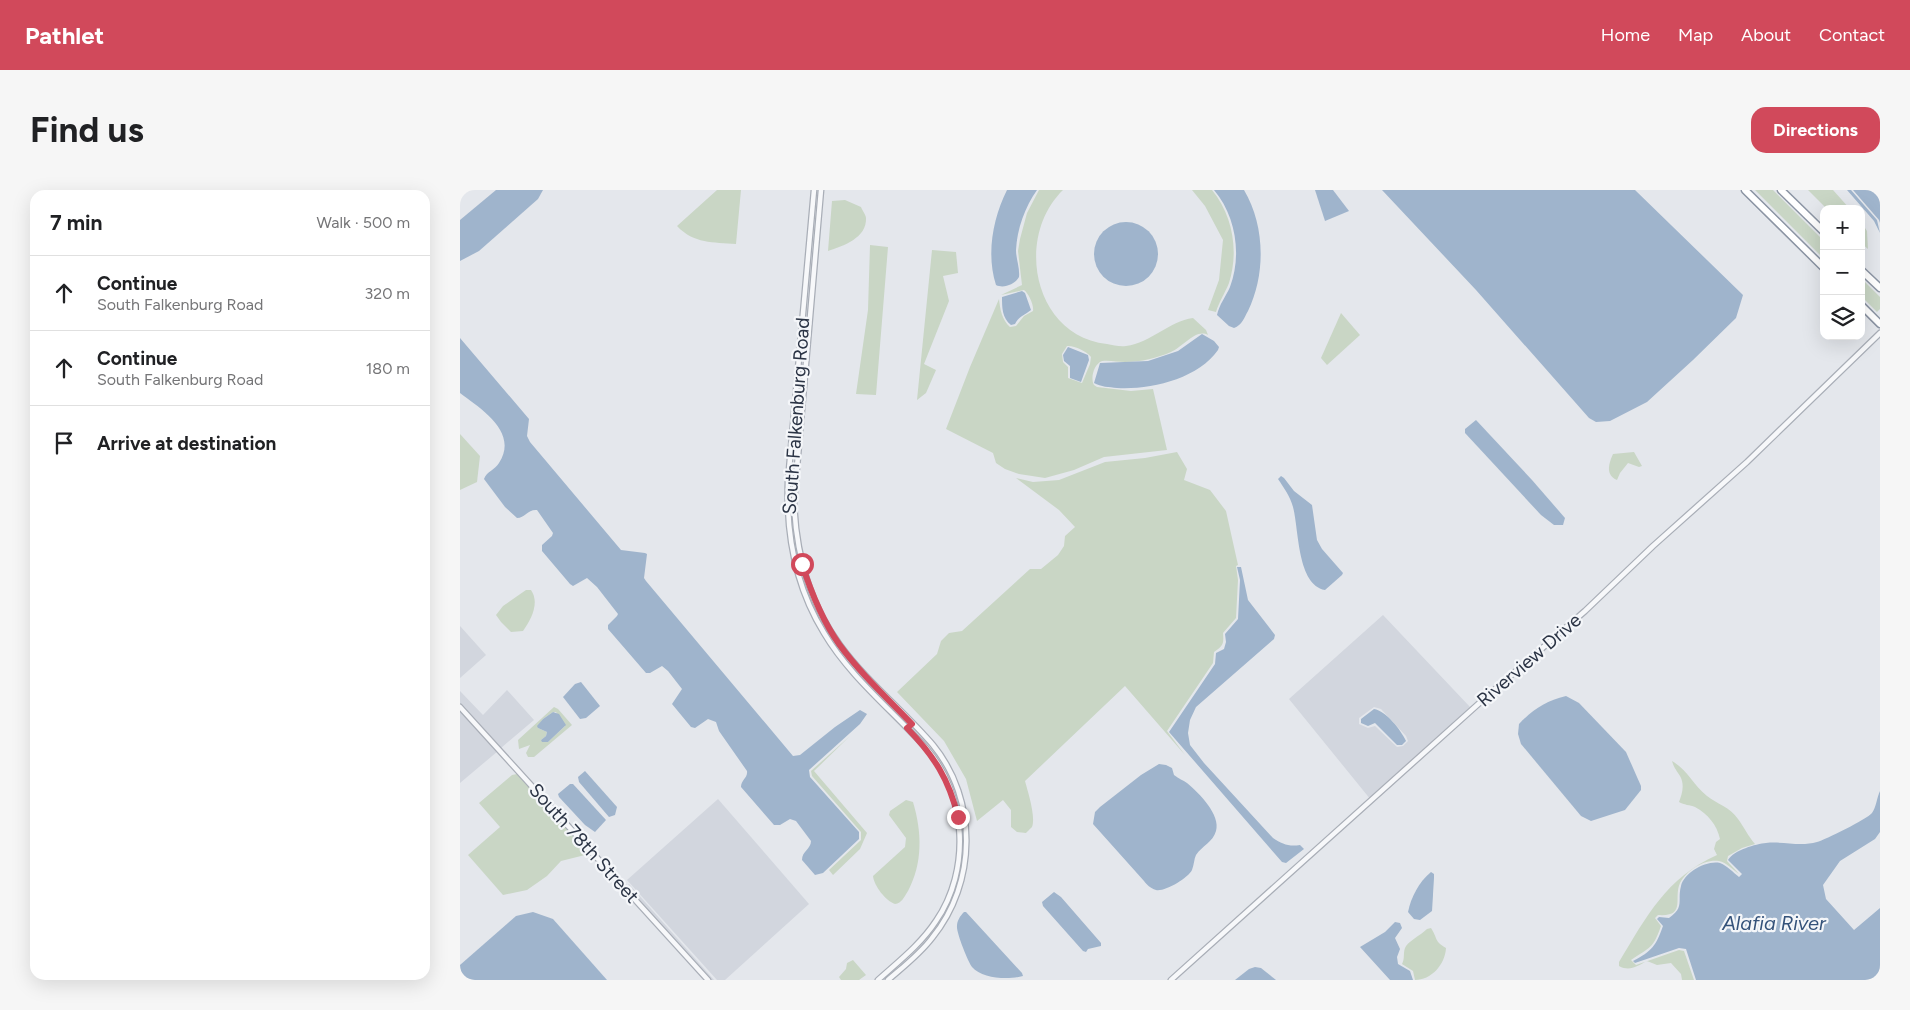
<!DOCTYPE html>
<meta charset="utf-8">
<style>
:root{--surface:#fff;--page:#f6f6f6;--text:#202124;--muted:#757577;--line:#e0e0e0;--accent:#d1495b}
body{margin:0;font-family:Figtree,sans-serif;background:var(--page);color:var(--text)}
.controls{position:absolute;right:15px;top:15px;display:grid;overflow:hidden;border-radius:10px;box-shadow:0 5px 20px #0002}
.controls button{width:45px;height:45px;display:grid;place-items:center;padding:0;border:0;border-bottom:1px solid var(--line);background:var(--surface);color:var(--text);font:25px sans-serif}
.stop{position:absolute;width:15px;height:15px;margin:-11px;border:4px solid #d1495b;border-radius:50%;background:#fff}
.stop.end{background:#d1495b;border-color:#fff;box-shadow:0 1px 5px #0008}
.list{margin:0;padding:0;list-style:none}
h2{display:flex;justify-content:space-between;align-items:center;height:65px;margin:0;padding:0 20px;font-size:21px}
h2 small{font-size:16px;font-weight:400;color:var(--muted)}
.list li{display:grid;grid-template-columns:32px 1fr auto;gap:15px;align-items:center;box-sizing:border-box;height:75px;padding:0 20px;border-top:1px solid var(--line)}
.list b{display:block;font-size:19px;white-space:nowrap}
.list p{margin:0;font-size:16px;white-space:nowrap;color:var(--muted)}
.list em{font-size:16px;font-style:normal;color:var(--muted)}
.icon{flex:none;width:28px;height:28px;fill:none;stroke:currentColor;stroke-width:2;stroke-linecap:round;stroke-linejoin:round}
.map{position:relative;flex:none;width:1420px;height:790px;overflow:hidden;border-radius:15px}
header{display:flex;align-items:center;gap:30px;box-sizing:border-box;height:70px;padding:0 25px;background:var(--accent);color:#fff}
header strong{font-size:24px}
nav{display:flex;gap:28px;margin-inline-start:auto;font-size:18px}
.intro{display:flex;align-items:center;justify-content:space-between;box-sizing:border-box;height:120px;padding:0 30px}
h1{margin:0;font-size:35px}
.button{padding:12px 22px;border-radius:15px;background:var(--accent);color:#fff;font-size:18px;font-weight:700}
main{display:flex;gap:30px;padding:0 30px}
aside{flex:1;background:var(--surface);border-radius:15px;box-shadow:0 5px 20px #0002}
.map>svg:first-child{display:block}
</style>
<header>
<strong>Pathlet</strong>
<nav><a>Home</a><a>Map</a><a>About</a><a>Contact</a></nav>
</header>
<div class="intro"><h1>Find us</h1><a class="button">Directions</a></div>
<main>
<aside>
<h2>7 min<small>Walk · 500 m</small></h2>
<ul class="list">
<li><svg class="icon" aria-label="ahead" viewBox="0 0 24 24"><path d="M12 20V5M6 11l6-6 6 6"/></svg><div><b>Continue</b><p>South Falkenburg Road</p></div><em>320 m</em></li>
<li><svg class="icon" aria-label="ahead" viewBox="0 0 24 24"><path d="M12 20V5M6 11l6-6 6 6"/></svg><div><b>Continue</b><p>South Falkenburg Road</p></div><em>180 m</em></li>
<li><svg class="icon" aria-label="arrive" viewBox="0 0 24 24"><path d="M6 21V4h12l-3 4 3 4H6"/></svg><div><b>Arrive at destination</b></div></li>
</ul>
</aside>
<div class="map">
<svg width="1420" height="790" viewBox="0 0 1420 790">
<rect width="100%" height="100%" fill="#e4e7ec"/>
<!-- built -->
<g fill="#d2d6de" fill-rule="evenodd">
<path d="M923,425L1010,517L911,610L829,509ZM914,517L921,519L946,546L948,551L943,556L937,557L915,536L908,538L899,534V528Z"/>
<polygon points="0,436 26,465 0,488"/>
<polygon points="47,500 74,530 41,558 0,513 0,501 23,525"/>
<polygon points="0,520 38,561 0,593"/>
<polygon points="258,609 349,714 265,790 257,790 167,690"/>
<polygon points="169,694 254,790 251,790 167,696"/>
</g>
<!-- green -->
<g fill="#c9d6c5" fill-rule="evenodd">
<path d="M257,0H281L276,54C253,52 234,54 217,36Z"/>
<path d="M579,0H603C554,48 574,146 647,154C653,155 660,157 666,156C691,153 709,131 733,128L746,140L748,145C736,138 723,157 711,162C697,168 681,172 665,172C657,172 650,170 642,171C634,174 630,188 634,195L637,197L671,201L693,199L707,260L644,267L614,280L585,288L559,284L545,279L536,273L533,263L486,239L510,177L539,109C540,119 542,130 550,137L556,136L564,126L573,121C574,115 569,104 564,100L541,105L562,95L558,61L560,49L567,23ZM607,156C613,155 627,161 631,167L630,174L622,193L608,188V177L603,172L602,164Z"/>
<path d="M732,0H752C773,26 779,61 769,93C765,103 759,112 756,122L748,120L759,90L763,50L745,16Z"/>
<polygon points="1295,0 1313,0 1364,51 1364,69"/>
<polygon points="1348,0 1373,0 1390,19 1367,19"/>
<path d="M385,10L401,17C402,20 406,25 406,28C407,48 383,56 368,61L372,11Z"/>
<polygon points="1401,32 1407,41 1408,59 1401,53"/>
<polygon points="410,55 428,57 416,205 396,204 408,120"/>
<polygon points="472,60 496,62 498,83 483,86 489,111 464,174 476,180 466,203 457,210"/>
<polygon points="1401,88 1420,107 1420,119 1417,122 1401,106"/>
<polygon points="881,123 900,145 867,175 861,168"/>
<polygon points="0,244 20,266 17,292 0,300"/>
<path d="M717,262L727,279L724,290L750,300L766,321L778,375L776,376L778,390L776,428L763,443C764,454 763,456 754,462L753,473L707,541L725,565L665,496L565,591C568,602 576,627 572,637C571,638 567,642 566,643L557,642L551,637V620L543,610L517,631L506,589L484,551L437,502L477,464L481,451L489,443L502,441L570,379H581L598,365L604,356L605,346L615,337L599,320L556,288L573,292L599,290L645,272L685,268Z"/>
<path d="M1174,262L1182,276L1179,277L1168,273L1160,283L1157,290C1145,285 1149,273 1153,264Z"/>
<path d="M66,400H71C80,413 71,430 63,441L51,442L41,432L36,425L43,416Z"/>
<path d="M94,517L98,519L112,535L74,567H68L66,563L70,555L59,559L58,550ZM93,522H96L105,536L88,552L81,550L86,546L87,542L78,538V536L83,529Z"/>
<polygon points="390,546 354,581 407,643 400,659 373,685 369,680 401,650 401,642 352,586 351,581"/>
<path d="M1212,571C1228,580 1233,595 1247,606C1257,614 1270,617 1278,629C1284,637 1288,646 1295,654L1282,658L1268,666L1267,671L1279,684C1274,681 1266,672 1259,671C1244,669 1227,680 1220,693C1213,708 1227,727 1198,725L1195,728L1201,736C1193,759 1190,757 1171,770L1176,775L1219,760L1224,761L1234,790H1222L1221,784L1211,773L1197,775L1187,771C1177,776 1170,782 1159,776V772C1187,726 1206,688 1257,665L1254,659L1256,652L1260,649C1257,635 1248,624 1235,617C1230,615 1224,615 1219,612C1222,604 1225,595 1220,586C1217,581 1214,578 1212,571Z"/>
<polygon points="57,584 129,664 101,671 87,686 67,700 43,705 8,665 40,637 19,613 52,585"/>
<path d="M446,610L453,612C462,642 463,673 448,701C444,707 442,713 435,714C426,711 414,696 413,686L445,657L446,648L429,625L430,621Z"/>
<path d="M971,738C978,749 974,751 986,758C985,775 971,790 955,790L953,781L942,774C945,769 943,763 945,758C947,752 961,745 967,739Z"/>
<polygon points="393,770 406,785 399,790 381,790 379,787 386,779 387,773"/>
</g>
<!-- water -->
<g fill="#9fb4cc">
<polygon points="36,0 83,0 78,9 19,61 0,71 0,30"/>
<path d="M547,0H577C565,17 557,39 556,60C556,69 560,78 559,87C555,94 544,99 536,95C526,64 533,28 547,0Z"/>
<path d="M754,0H784C805,35 806,84 788,121C784,128 782,135 774,138L769,136L757,125C759,115 766,106 770,97C782,65 776,26 754,0Z"/>
<polygon points="855,0 873,0 889,21 865,31"/>
<polygon points="922,0 1175,0 1283,105 1276,128 1233,170 1187,212 1150,231 1136,232 1129,228 1016,100"/>
<polygon points="1387,0 1391,0 1417,30 1420,43 1414,31"/>
<polygon points="1393,0 1420,0 1420,33 1419,30"/>
<circle cx="666" cy="64" r="32"/>
<path d="M562,101L565,103L571,120C565,125 559,126 555,134L551,135C542,128 542,117 542,107Z"/>
<path d="M742,144L754,151L759,157L758,160C738,189 690,200 657,198C649,197 641,197 634,193L640,173L688,171L718,161Z"/>
<path d="M0,148L69,229L67,246L70,252L161,360L185,363L187,364L184,388L186,391L333,566L340,565L375,537L400,520L407,524L400,534L349,580L350,587L399,642V649L363,683L355,685L342,670C342,661 351,659 351,651L336,631L330,629L320,635H314L281,597C281,590 288,588 287,581L259,541L256,532L248,529L235,538L231,537L212,514L222,499L208,481L202,476L190,483H186L148,439V435L157,426L158,424L137,397L127,388L113,396L110,394L82,361V355L92,346L93,343L77,320C68,319 65,328 57,328L45,317L24,289C27,281 35,280 39,273C59,242 21,219 0,203Z"/>
<polygon points="608,157 628,165 629,170 621,192 610,188 610,176 604,171 603,165"/>
<polygon points="1016,230 1072,290 1105,328 1103,335 1094,335 1081,325 1005,243 1005,239"/>
<path d="M821,286L824,288L834,301L852,315L857,350L862,359L883,383L882,385L865,400C837,395 839,339 833,317C830,306 824,298 818,289Z"/>
<path d="M777,377H781L788,410L815,445L814,449L736,517L730,530L728,543L730,555L744,573L813,648C822,654 829,657 840,655L844,659L826,673L822,672L709,542L755,474L756,463L764,459L766,452L765,444L778,429L780,390Z"/>
<polygon points="121,492 140,516 126,528 120,529 103,507 115,494"/>
<path d="M1106,506L1119,513L1166,562L1181,596V600L1165,620L1131,631L1121,626L1061,554L1058,544L1059,534C1073,519 1086,511 1106,506Z"/>
<path d="M914,519C926,521 941,540 946,551L942,555H937L915,533L908,536L901,533V529Z"/>
<polygon points="93,522 99,524 106,535 88,552 82,552 81,550 86,546 87,542 78,538 77,536 83,529"/>
<path d="M699,574L706,575L712,578L714,585C719,589 723,590 727,593C739,603 761,625 756,641C753,652 742,656 736,665C734,669 734,675 732,680C728,688 705,702 696,700C690,698 687,695 684,691L633,634L635,622L640,617L681,585Z"/>
<polygon points="125,581 157,617 155,625 149,627 119,592 118,587"/>
<polygon points="110,594 113,594 146,630 135,642 125,635 99,607 98,604"/>
<path d="M1420,601V642L1415,649L1380,671L1363,695L1366,709L1394,740L1420,718V790H1236L1226,759L1219,758L1175,773L1173,771C1192,761 1196,756 1203,736L1197,729L1199,727L1209,728C1225,717 1217,711 1221,696C1224,683 1246,670 1260,673C1266,675 1274,683 1279,687L1282,684L1268,670C1274,660 1296,654 1306,653C1323,651 1340,657 1357,652C1365,650 1407,629 1412,623C1416,618 1417,607 1420,601Z"/>
<path d="M971,682L974,684V688L972,721L960,730L954,729L948,722C951,707 959,692 971,682Z"/>
<polygon points="594,702 601,707 641,753 641,756 628,759 626,762 623,761 583,716 582,712"/>
<polygon points="73,722 93,729 147,790 1,790 0,775 56,726"/>
<path d="M504,722H506L562,783L563,786C549,790 522,789 512,777C508,772 496,742 497,736C497,731 500,726 504,722Z"/>
<polygon points="935,732 940,733 942,738 935,748 940,759 937,767 938,774 950,781 953,790 930,790 900,757 925,742"/>
<polygon points="795,777 801,778 816,790 775,790 789,779"/>
</g>
<g fill="none" stroke-linecap="round" stroke-linejoin="round">
<!-- minor casing -->
<g stroke="#a9aeb7" stroke-width="7">
<g id="minor">
<path d="M354,0L328,291C326,344 335,396 364,443C390,487 432,520 466,558C507,605 511,680 476,731C461,754 438,772 418,790"/>
<path d="M361,0L334,312C336,363 349,413 380,455C407,492 443,520 473,555C518,610 517,693 472,748C460,764 443,777 428,790"/>
<polyline points="0,517 248,790"/>
<polyline points="711,790 1025,508 1125,421 1193,356 1287,272 1420,143"/>
</g>
</g>
<!-- highway casing -->
<g stroke="#8b94a3" stroke-width="9">
<g id="highway">
<polyline points="1285,0 1364,78"/>
<polyline points="1321,0 1364,42"/>
<polyline points="1401,80 1420,98"/>
<polyline points="1401,115 1420,134"/>
</g>
</g>
<!-- minor -->
<use href="#minor" stroke="#f7f8fa" stroke-width="4.5"/>
<!-- highway -->
<use href="#highway" stroke="#fff" stroke-width="6"/>
</g>
<g fill="none" stroke-linecap="round" stroke-linejoin="round">
<!-- route -->
<path stroke="#d1495b" stroke-width="6" d="M342,374C351,402 362,430 379,454C400,483 427,508 452,534L447,538C474,566 489,589 498,627"/>
</g>
<g text-anchor="middle" dominant-baseline="central" stroke-width="4.5" stroke-linejoin="round" paint-order="stroke">
<!-- street labels -->
<g font-size="19" fill="#2b3445" stroke="#f4f6f9">
<text transform="translate(336 226) rotate(-86)">South Falkenburg Road</text>
<text transform="translate(1069 470) rotate(-41)">Riverview Drive</text>
<text transform="translate(124 653) rotate(48)">South 78th Street</text>
</g>
<!-- water labels -->
<g font-size="20" font-style="italic" fill="#34527a" stroke="#f4f6f9">
<text x="1314" y="733">Alafia River</text>
</g>
</g>
</svg>
<div class="controls">
<button>+</button>
<button>−</button>
<button><svg class="icon" aria-label="layers" viewBox="0 0 24 24"><path d="M12 4l9 5-9 5-9-5zM3 14l9 5 9-5"/></svg></button>
</div>
<div class="stop" style="left:342px;top:374px"></div>
<div class="stop end" style="left:498px;top:627px"></div>
</div>
</main>
